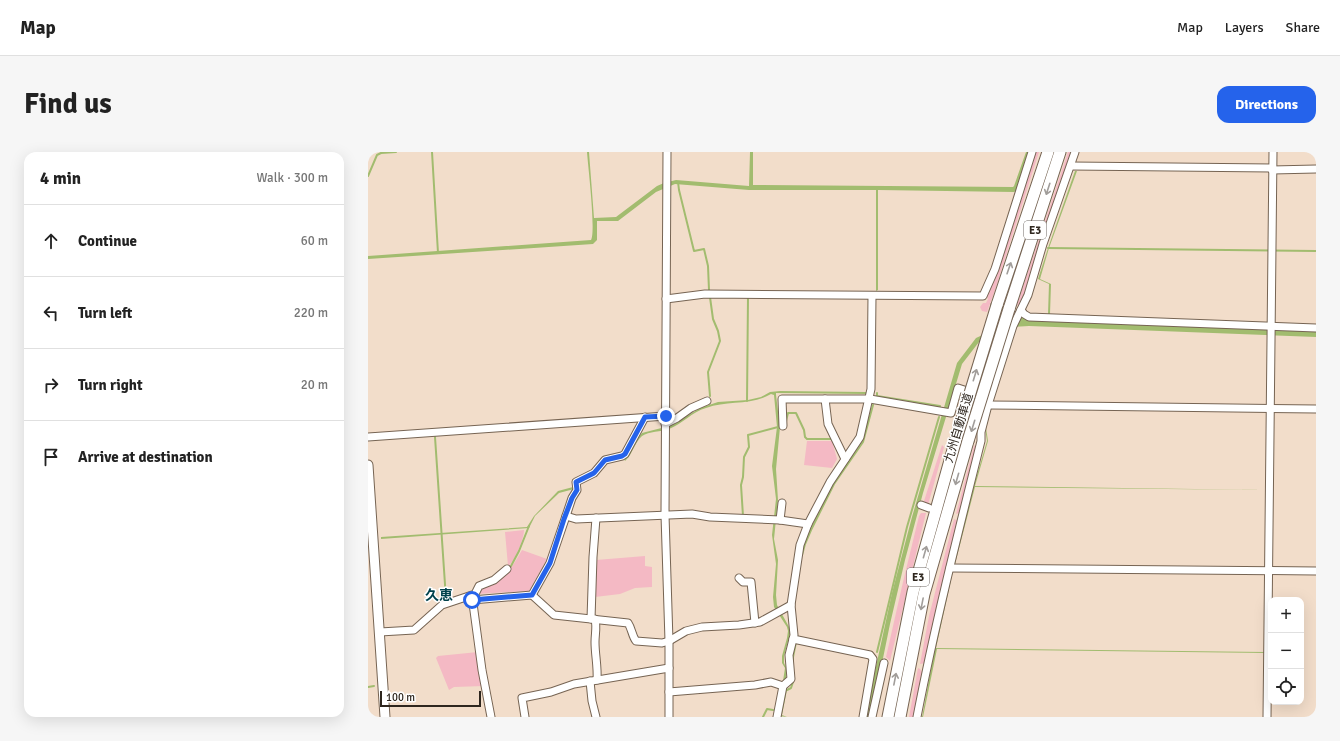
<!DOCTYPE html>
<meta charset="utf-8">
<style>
:root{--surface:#fff;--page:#f6f6f6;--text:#222;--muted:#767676;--line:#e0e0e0;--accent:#2563eb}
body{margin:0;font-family:Signika,"Noto Sans JP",sans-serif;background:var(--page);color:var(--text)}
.controls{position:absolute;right:12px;bottom:12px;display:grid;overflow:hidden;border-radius:8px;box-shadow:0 4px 16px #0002}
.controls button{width:36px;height:36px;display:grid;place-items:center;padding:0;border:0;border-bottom:1px solid var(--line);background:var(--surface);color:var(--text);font:20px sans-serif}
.scale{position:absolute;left:12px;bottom:10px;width:101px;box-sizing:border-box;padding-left:4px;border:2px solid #2e261e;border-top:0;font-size:11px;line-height:14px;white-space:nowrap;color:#2e261e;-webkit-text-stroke:3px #fff;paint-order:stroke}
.stop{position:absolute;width:12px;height:12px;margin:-9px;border:3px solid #2563eb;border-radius:50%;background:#fff}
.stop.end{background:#2563eb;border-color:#fff;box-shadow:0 1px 4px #0008}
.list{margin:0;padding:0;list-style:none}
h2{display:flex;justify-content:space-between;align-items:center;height:52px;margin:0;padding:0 16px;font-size:17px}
h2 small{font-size:13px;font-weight:400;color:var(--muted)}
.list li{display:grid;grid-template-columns:26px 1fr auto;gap:12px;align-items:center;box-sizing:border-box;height:72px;padding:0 16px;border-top:1px solid var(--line)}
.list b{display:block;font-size:15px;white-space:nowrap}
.list em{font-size:13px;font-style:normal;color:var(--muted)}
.icon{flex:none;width:22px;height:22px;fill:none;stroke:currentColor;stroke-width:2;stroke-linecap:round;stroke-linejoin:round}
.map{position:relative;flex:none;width:948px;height:565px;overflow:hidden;border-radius:12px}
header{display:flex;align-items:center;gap:24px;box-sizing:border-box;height:56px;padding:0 20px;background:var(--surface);border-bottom:1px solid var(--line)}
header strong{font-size:19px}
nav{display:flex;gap:22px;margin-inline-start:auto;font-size:14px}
.intro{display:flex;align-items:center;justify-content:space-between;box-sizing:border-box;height:96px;padding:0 24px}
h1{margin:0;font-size:28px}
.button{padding:10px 18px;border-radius:12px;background:var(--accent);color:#fff;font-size:14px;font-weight:700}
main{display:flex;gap:24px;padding:0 24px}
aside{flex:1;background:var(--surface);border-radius:12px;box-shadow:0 4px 16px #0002}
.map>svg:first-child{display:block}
</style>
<header>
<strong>Map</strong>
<nav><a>Map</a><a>Layers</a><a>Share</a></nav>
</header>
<div class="intro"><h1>Find us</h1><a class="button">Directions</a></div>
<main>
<aside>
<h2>4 min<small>Walk · 300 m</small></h2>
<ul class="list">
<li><svg class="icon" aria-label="ahead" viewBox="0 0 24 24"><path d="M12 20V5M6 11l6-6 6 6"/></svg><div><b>Continue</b></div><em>60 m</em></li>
<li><svg class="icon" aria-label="left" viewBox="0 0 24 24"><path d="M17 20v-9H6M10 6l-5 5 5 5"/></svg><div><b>Turn left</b></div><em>220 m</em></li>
<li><svg class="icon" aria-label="right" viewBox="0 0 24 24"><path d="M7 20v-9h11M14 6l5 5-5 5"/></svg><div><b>Turn right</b></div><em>20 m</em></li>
<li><svg class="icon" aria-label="arrive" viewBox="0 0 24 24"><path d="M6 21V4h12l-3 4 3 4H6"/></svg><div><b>Arrive at destination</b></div></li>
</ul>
</aside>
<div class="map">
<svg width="948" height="565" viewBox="0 0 948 565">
<rect width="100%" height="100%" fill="#f2ddca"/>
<!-- green -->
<g fill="#f4b9c4">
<polygon points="668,0 671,0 627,138 619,160 614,159 612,155 615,151 618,151 620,147 618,143 629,122"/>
<polygon points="700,0 706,0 660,137 652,154 649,153"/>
<polygon points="439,289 464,289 469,307 464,316 436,313"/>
<polygon points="574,293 576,295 574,303 560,353 556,349"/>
<polygon points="608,293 610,294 593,360 588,362 606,294"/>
<polygon points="553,361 558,361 522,509 518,505 535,430 551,364"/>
<polygon points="586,367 590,369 566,469 558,511 552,512 561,464"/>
<path d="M156,378C156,387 147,409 140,414L137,380Z"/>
<path d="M154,398L179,407L161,439L109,442L112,435C136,428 142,419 154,398Z"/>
<polygon points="277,404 277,414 284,415 284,435 267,436 252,442 227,445 228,408"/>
<polygon points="110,500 116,534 86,535 81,538 68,506 70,504"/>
<polygon points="550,516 552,517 555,521 546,565 541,565"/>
</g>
<!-- water -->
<g fill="#a2bc6f">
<path d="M219,0H221L226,66L248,65L289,34L296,31L308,28L381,34L382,0H385V33L645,35L646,34L658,0H661L649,38L646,40L510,38V138L508,139V38H381L307,32L288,40L250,69H229V88L225,92L0,107V104L223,88C228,80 220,14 219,0Z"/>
<polygon points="707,19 709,19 681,96 672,127 683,132 682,162 680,162 681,132 670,127 681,93"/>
<polygon points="653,165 948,178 948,185 661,174 642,175 611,190 594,212 555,341 537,408 522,472 503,565 497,565 524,441 544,365 589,211 608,186"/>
<path d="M412,239L498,240V242L408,241V243L412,275L408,317L410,348L406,387L410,408L408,443L409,453L421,475L422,482L416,504V511L419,517L418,528L419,538L414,563L419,565L411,564L417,535L415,529L417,516L414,511V504L419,486L420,479L419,475L406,455L405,445L408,412L404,383L408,347L404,314L409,275L406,243L403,242C383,254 359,248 338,256C324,260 314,272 301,277C293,280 281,279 274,284C266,291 265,302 257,309L255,305L274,281L305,273L332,256L350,250L380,248L393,245L402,240Z"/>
<polygon points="622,257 623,257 618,276 620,289 607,334 898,338 607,335 587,412 585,412 596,367 619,289 617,276"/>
<polygon points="205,335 206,337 191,341 167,364 161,376 13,387 13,385 159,375 166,364 190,339"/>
<polygon points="584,419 585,419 568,496 897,500 897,501 569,497 555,565 554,565 573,464"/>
</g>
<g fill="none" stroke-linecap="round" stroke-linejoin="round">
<!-- stream -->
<g stroke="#a2bc6f" stroke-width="2">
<polyline points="64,0 70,101"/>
<polyline points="0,24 9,3 13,1 28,0"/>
<polyline points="310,30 311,38 326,99 336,97 340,114 341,138 345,167 350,179 352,189 340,220 342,244"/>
<polyline points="680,96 948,99"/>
<polyline points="509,241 509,244 572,254"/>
<polyline points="379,249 380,145"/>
<polyline points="418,269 420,261 428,261 436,278 437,285 439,287 464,287"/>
<polyline points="67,285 78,447"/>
<polyline points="375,364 373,333 375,325 376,305 381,295 380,283 410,275"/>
<polyline points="434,403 437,392 443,378 466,332 495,290 505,253"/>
<polyline points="143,414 151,399 161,374"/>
<polyline points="509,500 539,375 571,265"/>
<polyline points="425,515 425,505 428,490"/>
<polyline points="0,535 6,534"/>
<polyline points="419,538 423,536 425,530"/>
<polyline points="395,565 399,557 405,558"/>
</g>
<!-- minor casing -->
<g stroke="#766453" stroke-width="9">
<g id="minor">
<polyline points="299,0 297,363 301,489 301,565"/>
<polyline points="703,14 904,16"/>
<polyline points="904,18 948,17"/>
<polyline points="298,147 337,142 615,144 627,117 664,0"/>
<polyline points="653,158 656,162 661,165 948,176"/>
<polyline points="457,247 460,272 477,307"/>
<polyline points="620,253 948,257"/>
<polyline points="297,272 309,266 323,256 339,249"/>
<polyline points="415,274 414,247 502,247 583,261 590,236 618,245"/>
<polyline points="0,285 298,264"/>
<polyline points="553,353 561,356"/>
<polyline points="198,364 208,367 324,362 342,365 412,368 440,372"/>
<polyline points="412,368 414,351"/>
<polyline points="582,416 948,419"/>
<polyline points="371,426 375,430 383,430 387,471"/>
<polyline points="164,443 182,411 198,364 204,346 209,338 208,330 226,321 237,308 254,304 257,302 277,265"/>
<polyline points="104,444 114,518 123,565"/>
<path d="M104,448L164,443L186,463L260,471C264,477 264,484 268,489L294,491L301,489L318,479L334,475L371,473L392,470L423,453"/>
<polyline points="223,467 225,405 228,366"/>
<path d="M227,467C229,475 227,482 227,490C227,503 230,515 229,528"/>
<polyline points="12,480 46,478 74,453 107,442 111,434 126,428 139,417"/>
<polyline points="425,487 502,503 505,507 495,565"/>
<polyline points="222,529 224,549 228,565"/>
<polyline points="301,540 387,533 403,530 415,534"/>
<polyline points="157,565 154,546 183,540 206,532 301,516"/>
<polyline points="409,565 415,534 423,527 421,503 426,483 423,453 432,393 440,372 462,330 492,285 503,237 504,144"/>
<polyline points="504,565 516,511"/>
<path d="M549,565C567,472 590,381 613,289V280L620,253L645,174L660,143L675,92L707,0"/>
<polyline points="899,565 905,0"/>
</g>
</g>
<!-- major casing -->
<g stroke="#766453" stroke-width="11">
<polyline id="major" points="0,313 17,565"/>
</g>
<!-- highway casing -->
<g stroke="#766453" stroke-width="13">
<g id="highway">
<polyline points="629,153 680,0"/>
<polyline points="641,157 692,0"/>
<polyline points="520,565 545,440 588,287"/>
<polyline points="532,565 556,442 600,289"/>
</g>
</g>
<!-- minor -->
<use href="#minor" stroke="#fff" stroke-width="7"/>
<!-- major -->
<use href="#major" stroke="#fff" stroke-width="9"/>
<!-- highway -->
<use href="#highway" stroke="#fff" stroke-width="11"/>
<!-- highway-bridge casing -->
<g stroke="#766453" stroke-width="13" stroke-linecap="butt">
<g id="highway-bridge">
<polyline points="588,287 629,153"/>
<polyline points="600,289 641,157"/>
</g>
</g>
<!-- highway-bridge -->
<use href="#highway-bridge" stroke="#fff" stroke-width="11"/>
</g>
<!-- one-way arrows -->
<defs><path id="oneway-shaft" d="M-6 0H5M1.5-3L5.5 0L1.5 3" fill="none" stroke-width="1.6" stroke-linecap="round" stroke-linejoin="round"/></defs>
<g stroke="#a19d9a">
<use href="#oneway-shaft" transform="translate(680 37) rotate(108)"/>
<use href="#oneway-shaft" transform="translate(641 116) rotate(-71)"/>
<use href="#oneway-shaft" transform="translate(607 223) rotate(-73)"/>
<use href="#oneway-shaft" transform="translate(605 274) rotate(107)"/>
<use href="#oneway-shaft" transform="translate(589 327) rotate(106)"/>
<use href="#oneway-shaft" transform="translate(557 400) rotate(-74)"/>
<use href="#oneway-shaft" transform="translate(554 452) rotate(101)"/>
<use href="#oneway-shaft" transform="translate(527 527) rotate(-79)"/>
</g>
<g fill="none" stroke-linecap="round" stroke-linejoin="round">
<!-- route -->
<polyline stroke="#2563eb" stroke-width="5" points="104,448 164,443 182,411 196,367 204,346 209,338 208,330 226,321 237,308 254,304 257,302 277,265 298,264"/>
</g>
<g text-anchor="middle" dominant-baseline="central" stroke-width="3" stroke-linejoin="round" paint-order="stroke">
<!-- shield labels -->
<g fill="#fff" stroke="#6d6762" stroke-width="1">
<rect x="656" y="69" width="22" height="18" rx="3"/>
<rect x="539" y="416" width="22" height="18" rx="3"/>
</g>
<g font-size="11" font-weight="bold" fill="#2e261e">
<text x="667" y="78">E3</text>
<text x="550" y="425">E3</text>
</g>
<!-- street labels -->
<g font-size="12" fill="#2e261e" stroke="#fff">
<text transform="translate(591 276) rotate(-73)">九州自動車道</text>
</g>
<!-- quarter labels -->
<g font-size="14" font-weight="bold" fill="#01414c" stroke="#fff">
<text x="71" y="443">久恵</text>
</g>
</g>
</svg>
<div class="controls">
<button>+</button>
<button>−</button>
<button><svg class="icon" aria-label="locate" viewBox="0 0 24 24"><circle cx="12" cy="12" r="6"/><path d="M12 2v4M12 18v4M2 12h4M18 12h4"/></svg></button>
</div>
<div class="scale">100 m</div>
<div class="stop" style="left:104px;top:448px"></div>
<div class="stop end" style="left:298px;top:264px"></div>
</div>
</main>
